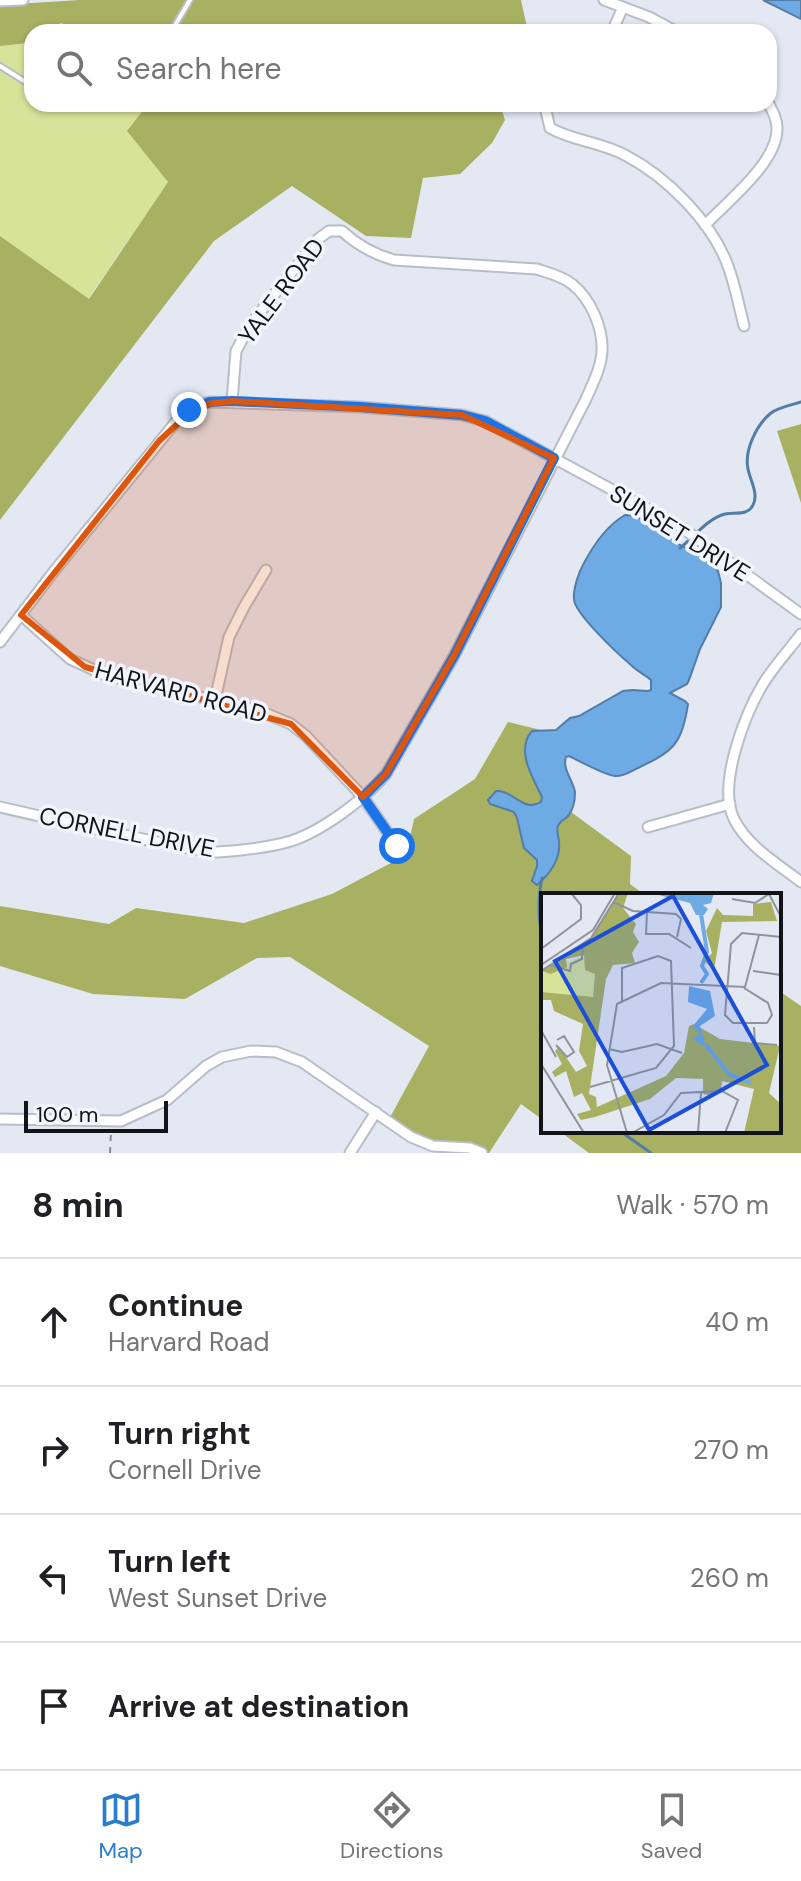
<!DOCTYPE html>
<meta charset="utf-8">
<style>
:root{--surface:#fff;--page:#f6f6f6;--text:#202124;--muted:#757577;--line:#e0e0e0;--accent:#2a7dcc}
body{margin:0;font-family:"DM Sans",sans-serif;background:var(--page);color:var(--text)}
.scale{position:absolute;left:24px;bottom:20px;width:144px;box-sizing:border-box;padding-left:8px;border:4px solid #131418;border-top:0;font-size:22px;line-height:28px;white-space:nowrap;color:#131418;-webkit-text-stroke:6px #f1f6fe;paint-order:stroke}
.stop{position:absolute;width:24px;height:24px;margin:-18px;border:6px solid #1a73e8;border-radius:50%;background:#fff}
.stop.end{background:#1a73e8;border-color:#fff;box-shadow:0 2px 8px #0008}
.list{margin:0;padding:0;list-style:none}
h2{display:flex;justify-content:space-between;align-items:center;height:104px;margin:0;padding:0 32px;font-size:34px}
h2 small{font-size:26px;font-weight:400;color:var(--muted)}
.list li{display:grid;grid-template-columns:52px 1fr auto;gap:24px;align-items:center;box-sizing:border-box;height:128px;padding:0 32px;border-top:2px solid var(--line)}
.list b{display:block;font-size:30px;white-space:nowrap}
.list p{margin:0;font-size:26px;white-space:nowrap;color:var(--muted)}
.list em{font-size:26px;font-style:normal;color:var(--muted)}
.icon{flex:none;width:44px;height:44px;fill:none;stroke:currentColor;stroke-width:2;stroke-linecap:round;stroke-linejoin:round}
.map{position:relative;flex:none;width:801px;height:1153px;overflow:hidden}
.search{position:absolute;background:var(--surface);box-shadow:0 2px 6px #0004;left:24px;right:24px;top:24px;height:88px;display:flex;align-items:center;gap:20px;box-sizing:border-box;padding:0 28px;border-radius:24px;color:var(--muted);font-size:30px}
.sheet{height:616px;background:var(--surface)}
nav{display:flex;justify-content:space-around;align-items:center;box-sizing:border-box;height:112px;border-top:2px solid var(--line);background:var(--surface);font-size:22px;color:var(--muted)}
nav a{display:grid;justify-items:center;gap:4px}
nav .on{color:var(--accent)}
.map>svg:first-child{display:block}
</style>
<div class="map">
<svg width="801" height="1153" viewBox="0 0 801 1153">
<rect width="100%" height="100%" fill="#e3e8f3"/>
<!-- green -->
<polygon fill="#d8e39a" points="30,43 32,46 32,104 148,104 128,132 168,182 88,299 0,236 0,46"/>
<!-- forest -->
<g fill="#a7b161">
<polygon points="80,0 521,0 528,32 94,32 60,23 56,32 32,32 32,46 29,43 0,46 0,5"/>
<polygon points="148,104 500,104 505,120 492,143 460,174 423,178 411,238 366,236 292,186 214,241 0,520 0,236 89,299 168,182 127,131"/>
<polygon points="801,424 801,503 777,431"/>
<polygon points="508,722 541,730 571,812 631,856 630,884 645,895 543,895 543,1120 521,1104 489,1153 480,1153 410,1139 388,1121 429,1046 290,957 257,958 185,999 93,994 0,966 0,906 109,924 136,908 244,923 332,894 406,855 414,819 475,779"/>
<polygon points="779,991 801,1006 801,1153 589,1153 559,1131 779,1131"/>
</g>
<!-- water -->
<g fill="#6eaae4" stroke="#537da7" stroke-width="2">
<polygon points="763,0 801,0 801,19"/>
<path d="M625,515L636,516L649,524L680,545L706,559L718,571L721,583V607L700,649L689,680L687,684L670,693L685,701L688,704C682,745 673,751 638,768C631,771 623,777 615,776C605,775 579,761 569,756L566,757C562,769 573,780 575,792C575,801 574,809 568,816C566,819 561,820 559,824C555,829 559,837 559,842C561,859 549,875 537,885L532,881L537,866V860L524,848L517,818L514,812L490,804L488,800L496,791C514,790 523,813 541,802L542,797C533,778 515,750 532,731L556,730L570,718L579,716L623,691L632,690L648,691L651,690V680C645,675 637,671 631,665C618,654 574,613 574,599C573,588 579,572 584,563C594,544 606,526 625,515Z"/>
</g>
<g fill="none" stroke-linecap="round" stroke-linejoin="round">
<!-- stream -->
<g stroke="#537da7" stroke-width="3">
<path d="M680,548C693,538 708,518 725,514C735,512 748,516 753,505C759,494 750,480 748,469C744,450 757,424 771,413C779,407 792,405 801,402"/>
<path d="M542,878C537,901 539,922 543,945"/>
<polyline points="620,1131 651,1153"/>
</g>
<!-- lane casing -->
<g stroke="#b8bdc8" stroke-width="8">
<g id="lane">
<polyline points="171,32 190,0"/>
<polyline points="0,66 32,86"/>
</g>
</g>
<!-- street casing -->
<g stroke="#b8bdc8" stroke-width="13">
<g id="street">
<polyline points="604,0 649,17 677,32"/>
<polyline points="0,1 23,0"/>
<polyline points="612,32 623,7"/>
<path d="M548,104L546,111L550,128C573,141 601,142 625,155C667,177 712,222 728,266C735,285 739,306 744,326"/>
<path d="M705,225C728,201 778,162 777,128C777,119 773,112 769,104"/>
<polyline points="21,615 70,659 105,675 260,711 291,724 306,736 363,797 397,846"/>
<path d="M801,634C789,650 774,666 763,684C745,714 717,785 734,819C748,847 778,864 801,882"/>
<polyline points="0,642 55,570 179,418 198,405 210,402 360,407 462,415 485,421 681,527 801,614"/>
<polyline points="215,700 229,637 244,607 266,570"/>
<path d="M0,807C52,819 104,831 157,842C177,845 198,852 218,852C238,851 272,847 291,841C322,831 365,799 386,774L454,656L586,399C593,383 601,368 602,351C603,328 591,299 572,284C562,276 549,273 537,269L394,260C373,254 357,245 342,231H329L318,239L250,325L236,351L232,401"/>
<polyline points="648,827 730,804"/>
<polyline points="0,1119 121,1121 167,1100 206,1066 222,1057 251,1051 276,1052 302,1062 411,1137 433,1146 470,1148 482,1153"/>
<polyline points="350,1153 376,1112"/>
</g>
</g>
<!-- path -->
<polyline stroke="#878b92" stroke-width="2" stroke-dasharray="6 6" stroke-linecap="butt" points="110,1153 111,1131"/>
<!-- lane -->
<use href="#lane" stroke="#fff" stroke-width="4"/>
<!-- street -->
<use href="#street" stroke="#fff" stroke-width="9"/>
</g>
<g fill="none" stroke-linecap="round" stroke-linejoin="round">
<!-- route -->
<polyline stroke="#1a73e8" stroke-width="10" points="189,410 210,402 232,401 360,407 462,415 485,421 554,458 454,656 386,774 363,797 397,846"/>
</g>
<!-- marked area -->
<path fill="#dd560d" fill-opacity="0.2" stroke="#dd560d" stroke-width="6" stroke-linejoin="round" d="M232,401L462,415L554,458L454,656L386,774L363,797L291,724L85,667L21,615L159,441L198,405Z"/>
<g text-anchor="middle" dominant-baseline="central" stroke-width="7" stroke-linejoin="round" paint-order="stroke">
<!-- street labels -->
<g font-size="24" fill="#131418" stroke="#f1f6fe">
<text transform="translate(281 291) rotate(-53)">YALE ROAD</text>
<text transform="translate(680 533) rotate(32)">SUNSET DRIVE</text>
<text transform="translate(181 692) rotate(15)">HARVARD ROAD</text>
<text transform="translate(127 832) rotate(11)">CORNELL DRIVE</text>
</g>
</g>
<!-- overview -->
<g transform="translate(541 893)">
<rect width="240" height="240" fill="#e3e8f3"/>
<path d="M43,62L54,81L52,105L0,99V81Z" fill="#d8e39a"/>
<path d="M78,0H87L82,15L95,31L92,39L98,49L91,60L94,70L72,72L65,86L48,201L55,204L56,214L125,183L143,160L148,133L153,131L179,146L239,153L228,200L240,211V240H203L213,196L181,188L180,198L167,202L162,201V186L135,185L109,206L54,224L40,227L36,221L50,217L41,200L33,204L25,178L14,184L11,179L21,171L14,158L18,154L35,179L46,173L38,158L42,131L13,118L10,107H0V99L52,104L54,81L44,77L43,62L25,66L26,74L10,81L0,78L49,47ZM230,9L236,28L181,29L173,77L163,68L171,60L165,38L176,15L182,22L212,23V11Z" fill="#a7b161"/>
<path d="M110,0L149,1L173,0L170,10L162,12L167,16L163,22H155L149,10ZM148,93L169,98L174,123L159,133L165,154L151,146L159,142L152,133L166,116L147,109Z" fill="#6eaae4"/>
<path fill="none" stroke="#6eaae4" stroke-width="4" d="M160,90L166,81L161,73L166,59L160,21M165,152L188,181L210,190"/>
<path fill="none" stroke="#90939b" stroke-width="2" d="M228,1L240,24M191,6L214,10L228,1M72,9L92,18L135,21L140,26L136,44M106,18L105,41H128L150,55M0,56L40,26V12L30,0M0,72L52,37L74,0M9,72L29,78L30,71L41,66L42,51M0,78L50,45L78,0M212,78L240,82M203,95L227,110L231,122L226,130M226,130H192L184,122L190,51L201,40L240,44M213,134L214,150L236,152M0,137L15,164M15,152L26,164L33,159L23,143L16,147M68,156L81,159L116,151L141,160M0,171L43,240M49,194L115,175L133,153L130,68L117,63L81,75V108M86,240L66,172L76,111L120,90L204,94L218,42M91,240L123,222L140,200L181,198L197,207L184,240M157,240L160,200"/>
<path fill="#1d4ed8" fill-opacity="0.15" stroke="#1d4ed8" stroke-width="4" d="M132,3L226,172L108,237L14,68Z"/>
<rect width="240" height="240" fill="none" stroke="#131418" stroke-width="4"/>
</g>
</svg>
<div class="scale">100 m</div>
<div class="stop" style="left:397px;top:846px"></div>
<div class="stop end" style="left:189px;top:410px"></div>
<div class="search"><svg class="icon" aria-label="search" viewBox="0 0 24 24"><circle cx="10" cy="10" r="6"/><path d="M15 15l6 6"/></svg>Search here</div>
</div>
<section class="sheet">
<h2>8 min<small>Walk · 570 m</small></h2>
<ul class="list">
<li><svg class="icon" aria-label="ahead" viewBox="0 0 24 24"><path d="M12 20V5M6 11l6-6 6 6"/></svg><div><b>Continue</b><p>Harvard Road</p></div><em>40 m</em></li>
<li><svg class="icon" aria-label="right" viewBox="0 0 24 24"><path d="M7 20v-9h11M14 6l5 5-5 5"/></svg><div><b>Turn right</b><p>Cornell Drive</p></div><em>270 m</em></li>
<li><svg class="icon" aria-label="left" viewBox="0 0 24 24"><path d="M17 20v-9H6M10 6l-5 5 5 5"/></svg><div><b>Turn left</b><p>West Sunset Drive</p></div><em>260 m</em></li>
<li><svg class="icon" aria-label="arrive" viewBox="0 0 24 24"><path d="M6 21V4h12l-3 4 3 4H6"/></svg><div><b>Arrive at destination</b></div></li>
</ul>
</section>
<nav>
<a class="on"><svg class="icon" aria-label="map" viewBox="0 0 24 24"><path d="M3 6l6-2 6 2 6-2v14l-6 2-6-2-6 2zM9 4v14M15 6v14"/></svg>Map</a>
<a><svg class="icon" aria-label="directions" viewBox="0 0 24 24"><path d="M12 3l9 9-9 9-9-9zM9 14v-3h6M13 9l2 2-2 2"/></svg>Directions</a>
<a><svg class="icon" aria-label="saved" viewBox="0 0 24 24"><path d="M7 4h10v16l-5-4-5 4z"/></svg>Saved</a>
</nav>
